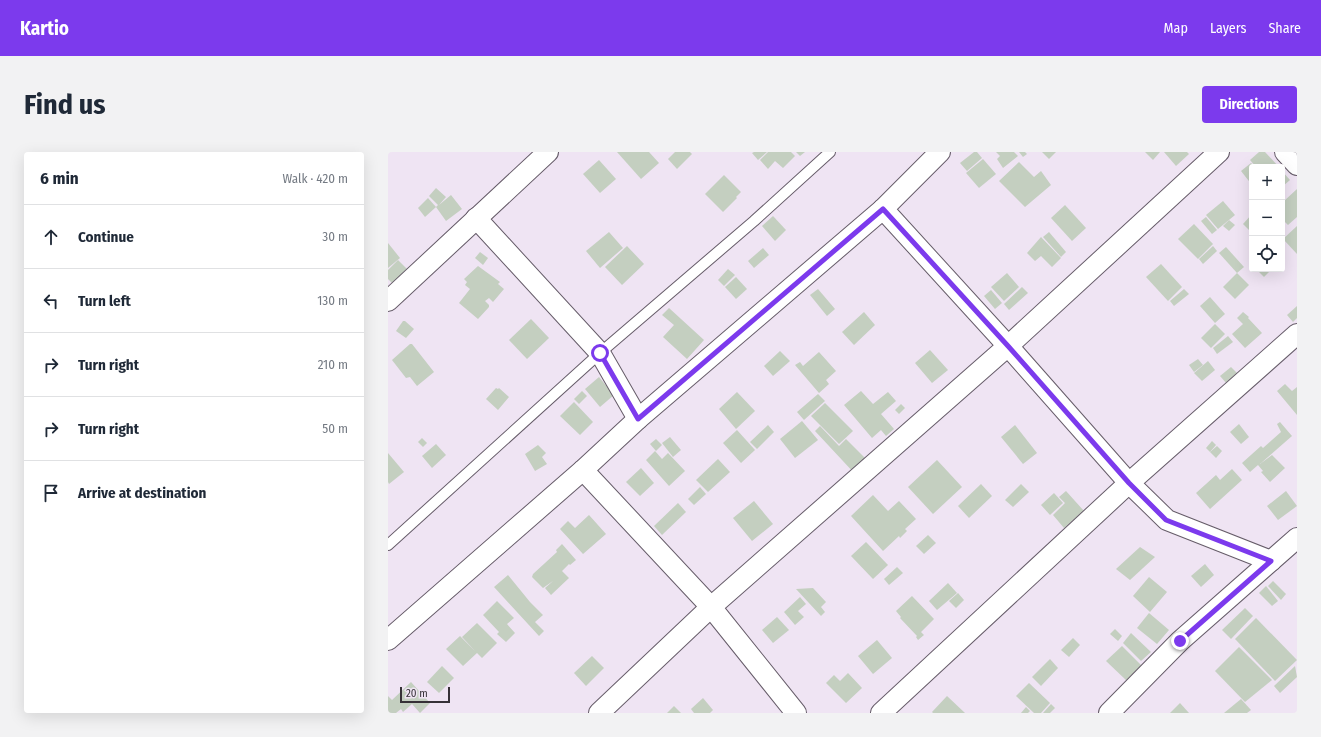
<!DOCTYPE html>
<meta charset="utf-8">
<style>
:root{--surface:#fff;--page:#f2f2f3;--text:#1f2937;--muted:#747a83;--line:#e0e1e3;--accent:#7c3aed}
body{margin:0;font-family:"Fira Sans Condensed",sans-serif;background:var(--page);color:var(--text)}
.controls{position:absolute;right:12px;top:12px;display:grid;overflow:hidden;border-radius:4px;box-shadow:0 4px 16px #0002}
.controls button{width:36px;height:36px;display:grid;place-items:center;padding:0;border:0;border-bottom:1px solid var(--line);background:var(--surface);color:var(--text);font:20px sans-serif}
.scale{position:absolute;left:12px;bottom:10px;width:50px;box-sizing:border-box;padding-left:4px;border:2px solid #363137;border-top:0;font-size:11px;line-height:14px;white-space:nowrap;color:#363137;-webkit-text-stroke:3px #efe4f3;paint-order:stroke}
.stop{position:absolute;width:12px;height:12px;margin:-9px;border:3px solid #7c3aed;border-radius:50%;background:#fff}
.stop.end{background:#7c3aed;border-color:#fff;box-shadow:0 1px 4px #0008}
.list{margin:0;padding:0;list-style:none}
h2{display:flex;justify-content:space-between;align-items:center;height:52px;margin:0;padding:0 16px;font-size:17px}
h2 small{font-size:13px;font-weight:400;color:var(--muted)}
.list li{display:grid;grid-template-columns:26px 1fr auto;gap:12px;align-items:center;box-sizing:border-box;height:64px;padding:0 16px;border-top:1px solid var(--line)}
.list b{display:block;font-size:15px;white-space:nowrap}
.list em{font-size:13px;font-style:normal;color:var(--muted)}
.icon{flex:none;width:22px;height:22px;fill:none;stroke:currentColor;stroke-width:2;stroke-linecap:round;stroke-linejoin:round}
.map{position:relative;flex:none;width:909px;height:561px;overflow:hidden;border-radius:4px}
header{display:flex;align-items:center;gap:24px;box-sizing:border-box;height:56px;padding:0 20px;background:var(--accent);color:#fff}
header strong{font-size:19px}
nav{display:flex;gap:22px;margin-inline-start:auto;font-size:14px}
.intro{display:flex;align-items:center;justify-content:space-between;box-sizing:border-box;height:96px;padding:0 24px}
h1{margin:0;font-size:28px}
.button{padding:10px 18px;border-radius:4px;background:var(--accent);color:#fff;font-size:14px;font-weight:700}
main{display:flex;gap:24px;padding:0 24px}
aside{flex:1;background:var(--surface);border-radius:4px;box-shadow:0 4px 16px #0002}
.map>svg:first-child{display:block}
</style>
<header>
<strong>Kartio</strong>
<nav><a>Map</a><a>Layers</a><a>Share</a></nav>
</header>
<div class="intro"><h1>Find us</h1><a class="button">Directions</a></div>
<main>
<aside>
<h2>6 min<small>Walk · 420 m</small></h2>
<ul class="list">
<li><svg class="icon" aria-label="ahead" viewBox="0 0 24 24"><path d="M12 20V5M6 11l6-6 6 6"/></svg><div><b>Continue</b></div><em>30 m</em></li>
<li><svg class="icon" aria-label="left" viewBox="0 0 24 24"><path d="M17 20v-9H6M10 6l-5 5 5 5"/></svg><div><b>Turn left</b></div><em>130 m</em></li>
<li><svg class="icon" aria-label="right" viewBox="0 0 24 24"><path d="M7 20v-9h11M14 6l5 5-5 5"/></svg><div><b>Turn right</b></div><em>210 m</em></li>
<li><svg class="icon" aria-label="right" viewBox="0 0 24 24"><path d="M7 20v-9h11M14 6l5 5-5 5"/></svg><div><b>Turn right</b></div><em>50 m</em></li>
<li><svg class="icon" aria-label="arrive" viewBox="0 0 24 24"><path d="M6 21V4h12l-3 4 3 4H6"/></svg><div><b>Arrive at destination</b></div></li>
</ul>
</aside>
<div class="map">
<svg width="909" height="561" viewBox="0 0 909 561">
<rect width="100%" height="100%" fill="#efe4f3"/>
<!-- building -->
<g fill="#c4cfc0">
<polygon points="229,0 261,0 271,11 253,27"/>
<polygon points="287,0 302,0 304,2 289,17 280,7"/>
<polygon points="366,0 379,0 370,8 364,1"/>
<polygon points="380,0 403,0 407,4 395,16 387,9 380,17 372,8"/>
<polygon points="408,0 417,0 412,4"/>
<polygon points="586,0 589,0 594,6 579,19 572,11"/>
<polygon points="608,0 626,0 630,4 615,16 609,7 612,4"/>
<polygon points="631,0 637,0 639,2 635,5"/>
<polygon points="654,0 668,0 661,7"/>
<polygon points="757,0 772,0 765,8"/>
<polygon points="776,0 799,0 801,2 788,14"/>
<polygon points="871,0 877,0 891,15 868,15 862,8"/>
<polygon points="595,7 608,22 591,36 578,21"/>
<polygon points="211,8 228,27 212,41 195,22"/>
<polygon points="631,10 646,25 653,19 663,33 637,55 611,29"/>
<polygon points="863,11 867,15 864,15 864,33 853,19"/>
<polygon points="894,19 902,28 894,35"/>
<polygon points="336,23 353,40 348,45 349,46 335,60 317,42"/>
<polygon points="48,36 58,45 51,53 63,43 74,57 58,69 48,55 50,53 41,44"/>
<polygon points="909,37 909,65 900,73 894,67 894,46 896,49"/>
<polygon points="40,46 48,55 37,65 30,56"/>
<polygon points="835,49 847,63 830,77 818,63"/>
<polygon points="677,53 698,76 684,89 663,66"/>
<polygon points="864,62 864,81 855,72"/>
<polygon points="385,64 398,78 387,89 374,74"/>
<polygon points="818,65 829,78 824,82 813,69"/>
<polygon points="841,68 847,73 841,79 835,74"/>
<polygon points="806,72 825,92 810,107 790,87"/>
<polygon points="909,74 909,102 895,87"/>
<polygon points="221,80 235,96 212,116 198,99"/>
<polygon points="661,80 678,100 673,105 655,85"/>
<polygon points="653,85 673,106 664,115 653,104 647,109 639,101"/>
<polygon points="0,91 12,106 0,116"/>
<polygon points="239,94 256,112 234,133 217,115"/>
<polygon points="825,94 829,99 815,112 811,107"/>
<polygon points="838,95 856,115 849,121 831,101"/>
<polygon points="375,96 381,103 366,116 360,109"/>
<polygon points="92,100 100,106 95,113 87,106"/>
<polygon points="10,108 21,119 6,133 0,127 0,118"/>
<polygon points="773,112 794,135 780,149 758,125"/>
<polygon points="90,114 112,130 110,132 116,137 105,150 101,146 97,149 101,153 101,155 90,167 71,151 82,137 77,133 79,130 76,127"/>
<polygon points="340,117 347,123 336,134 330,128"/>
<polygon points="868,117 884,117 876,125"/>
<polygon points="619,121 631,135 616,149 603,135"/>
<polygon points="849,121 861,133 847,147 835,135"/>
<polygon points="348,125 359,137 348,147 337,135"/>
<polygon points="634,135 640,141 621,158 616,152"/>
<polygon points="430,137 447,157 439,164 422,143"/>
<polygon points="796,137 801,142 786,154 782,149"/>
<polygon points="603,138 614,151 607,157 596,144"/>
<polygon points="822,145 837,162 827,171 812,154"/>
<polygon points="909,154 909,166 905,170 899,163"/>
<polygon points="281,156 316,188 299,207 275,185 286,173 274,163"/>
<polygon points="476,160 487,173 466,193 454,180"/>
<polygon points="855,160 861,165 856,170 860,166 874,181 857,196 844,182 855,172 849,166"/>
<polygon points="143,167 161,186 139,207 121,188"/>
<polygon points="15,169 17,169 26,177 18,186 8,179"/>
<polygon points="827,172 837,182 823,196 813,186"/>
<polygon points="840,184 845,190 829,202 825,196"/>
<polygon points="22,192 24,192 46,220 29,234 22,225 18,226 4,208"/>
<polygon points="542,198 560,218 544,231 527,211"/>
<polygon points="392,199 402,209 385,224 376,214"/>
<polygon points="431,200 448,219 438,228 441,232 431,241 407,213 412,210 415,214"/>
<polygon points="810,207 815,213 806,220 801,213"/>
<polygon points="820,209 827,218 814,229 806,221"/>
<polygon points="843,215 850,222 839,232 832,224"/>
<polygon points="211,225 226,243 212,255 197,237"/>
<polygon points="897,232 904,239 909,235 909,263 889,239"/>
<polygon points="108,236 110,237 111,236 121,245 110,258 98,247"/>
<polygon points="194,239 199,244 191,252 186,247"/>
<polygon points="473,239 485,252 500,240 508,249 493,262 506,277 498,284 493,278 484,286 456,253"/>
<polygon points="349,240 367,259 348,277 331,257"/>
<polygon points="430,242 437,249 416,268 409,260"/>
<polygon points="186,250 205,270 192,283 172,264"/>
<polygon points="437,251 465,279 451,292 423,264"/>
<polygon points="513,252 517,256 511,262 507,258"/>
<polygon points="414,269 430,288 407,306 392,287"/>
<polygon points="892,270 904,284 872,312 884,303 897,316 882,330 873,320 875,319 870,313 862,320 854,311 873,294 875,296 893,280 889,272"/>
<polygon points="851,272 861,285 853,292 842,280"/>
<polygon points="380,273 386,280 369,297 362,290"/>
<polygon points="627,273 649,301 635,312 613,285"/>
<polygon points="432,274 451,294 458,287 481,310 468,323 427,279"/>
<polygon points="349,278 367,298 353,311 335,291"/>
<polygon points="282,285 293,298 285,305 274,291"/>
<polygon points="34,286 39,291 35,295 30,290"/>
<polygon points="268,287 274,293 268,299 262,292"/>
<polygon points="824,289 828,293 822,300 818,296"/>
<polygon points="48,292 58,303 44,316 34,304"/>
<polygon points="150,293 158,301 154,305 159,312 147,319 137,302"/>
<polygon points="829,294 834,299 828,306 822,300"/>
<polygon points="267,299 274,307 280,301 297,319 281,334 258,308"/>
<polygon points="0,301 16,320 1,332 0,330"/>
<polygon points="330,307 342,320 320,340 308,328"/>
<polygon points="549,308 574,335 545,362 520,335"/>
<polygon points="253,316 266,331 252,344 238,330"/>
<polygon points="844,317 854,328 822,357 808,341 828,323 832,328"/>
<polygon points="593,332 604,344 581,366 570,354"/>
<polygon points="633,332 641,340 625,355 617,348"/>
<polygon points="312,335 318,342 306,353 300,347"/>
<polygon points="678,339 696,359 676,376 665,363 677,351 671,345"/>
<polygon points="898,339 909,354 890,368 879,354"/>
<polygon points="666,341 675,351 662,363 653,353"/>
<polygon points="485,343 500,359 511,349 528,367 517,377 519,379 512,386 511,384 495,399 463,364"/>
<polygon points="366,349 385,372 364,389 345,366"/>
<polygon points="290,351 298,360 274,383 266,374"/>
<polygon points="201,363 218,382 195,402 172,377 180,369 187,376"/>
<polygon points="540,383 548,391 536,402 528,394"/>
<polygon points="478,390 500,413 485,427 463,404"/>
<polygon points="174,392 188,408 182,413 181,412 174,419 181,426 163,443 157,436 165,429 155,436 144,425 145,422 169,400 168,398"/>
<polygon points="752,395 767,405 742,428 728,417"/>
<polygon points="817,412 826,423 813,435 803,424"/>
<polygon points="509,415 515,421 501,433 496,427"/>
<polygon points="120,423 142,450 155,463 147,470 156,479 151,484 106,435"/>
<polygon points="761,425 779,440 762,460 745,444"/>
<polygon points="885,429 898,442 893,448 880,434"/>
<polygon points="560,431 569,441 549,458 541,449"/>
<polygon points="878,434 890,449 884,454 871,441"/>
<polygon points="425,436 438,450 433,455 437,460 433,464 408,437"/>
<polygon points="570,441 576,448 568,456 561,449"/>
<polygon points="524,444 546,467 533,480 536,483 530,488 528,485 529,484 512,466 513,465 508,459"/>
<polygon points="412,445 418,452 410,459 416,465 407,473 396,460"/>
<polygon points="109,449 126,466 119,472 127,481 118,490 109,482 111,480 95,463"/>
<polygon points="857,456 865,464 843,487 834,478"/>
<polygon points="761,461 781,478 769,492 749,476"/>
<polygon points="389,465 401,478 385,491 374,478"/>
<polygon points="868,466 909,508 887,529 847,487"/>
<polygon points="89,471 109,491 94,506 89,501 75,514 58,497 72,484 87,499 74,485"/>
<polygon points="727,477 734,484 730,489 722,482"/>
<polygon points="743,481 763,500 753,509 735,491"/>
<polygon points="685,486 692,493 681,505 673,498"/>
<polygon points="489,488 504,506 485,522 470,504"/>
<polygon points="734,494 754,514 739,529 718,509"/>
<polygon points="851,495 884,528 857,550 827,519"/>
<polygon points="204,504 216,516 198,534 186,521"/>
<polygon points="662,507 670,516 653,534 644,525"/>
<polygon points="54,514 66,526 51,541 39,530"/>
<polygon points="907,514 909,525 892,541 886,534"/>
<polygon points="460,521 474,536 458,551 438,531 446,523 452,529"/>
<polygon points="23,530 42,551 32,561 24,552 15,560 13,557 8,561 0,561 0,544 4,548"/>
<polygon points="641,531 662,551 653,561 646,561 628,544"/>
<polygon points="559,544 577,561 545,561 544,560"/>
<polygon points="315,546 325,558 322,561 306,561 303,557"/>
<polygon points="853,547 863,558 859,561 836,561"/>
<polygon points="792,551 801,561 782,561"/>
<polygon points="663,552 667,556 662,561 655,561"/>
<polygon points="286,554 293,561 279,561"/>
<polygon points="638,555 642,559 640,561 633,561"/>
</g>
<g fill="none" stroke-linecap="round" stroke-linejoin="round">
<!-- lane casing -->
<g stroke="#665c69" stroke-width="12">
<polyline id="lane" points="0,393 212,201 366,69 442,0"/>
</g>
<!-- street casing -->
<g stroke="#665c69" stroke-width="22">
<g id="street">
<polyline points="897,0 909,13"/>
<polyline points="495,57 620,194 741,331 779,368 883,409"/>
<polyline points="88,66 212,201 250,267"/>
<polyline points="0,149 160,0"/>
<polyline points="195,318 323,455 408,561"/>
<polyline points="0,488 195,318 250,267 495,57 552,0"/>
<polyline points="211,561 323,455 620,194 831,0"/>
<polyline points="493,561 741,331 909,182"/>
<polyline points="721,561 792,489 909,386"/>
</g>
</g>
<!-- lane -->
<use href="#lane" stroke="#fff" stroke-width="10"/>
<!-- street -->
<use href="#street" stroke="#fff" stroke-width="20"/>
</g>
<g fill="none" stroke-linecap="round" stroke-linejoin="round">
<!-- route -->
<polyline stroke="#7c3aed" stroke-width="5" points="212,201 250,267 495,57 620,194 741,331 778,368 883,409 792,489"/>
</g>
</svg>
<div class="controls">
<button>+</button>
<button>−</button>
<button><svg class="icon" aria-label="locate" viewBox="0 0 24 24"><circle cx="12" cy="12" r="6"/><path d="M12 2v4M12 18v4M2 12h4M18 12h4"/></svg></button>
</div>
<div class="scale">20 m</div>
<div class="stop" style="left:212px;top:201px"></div>
<div class="stop end" style="left:792px;top:489px"></div>
</div>
</main>
